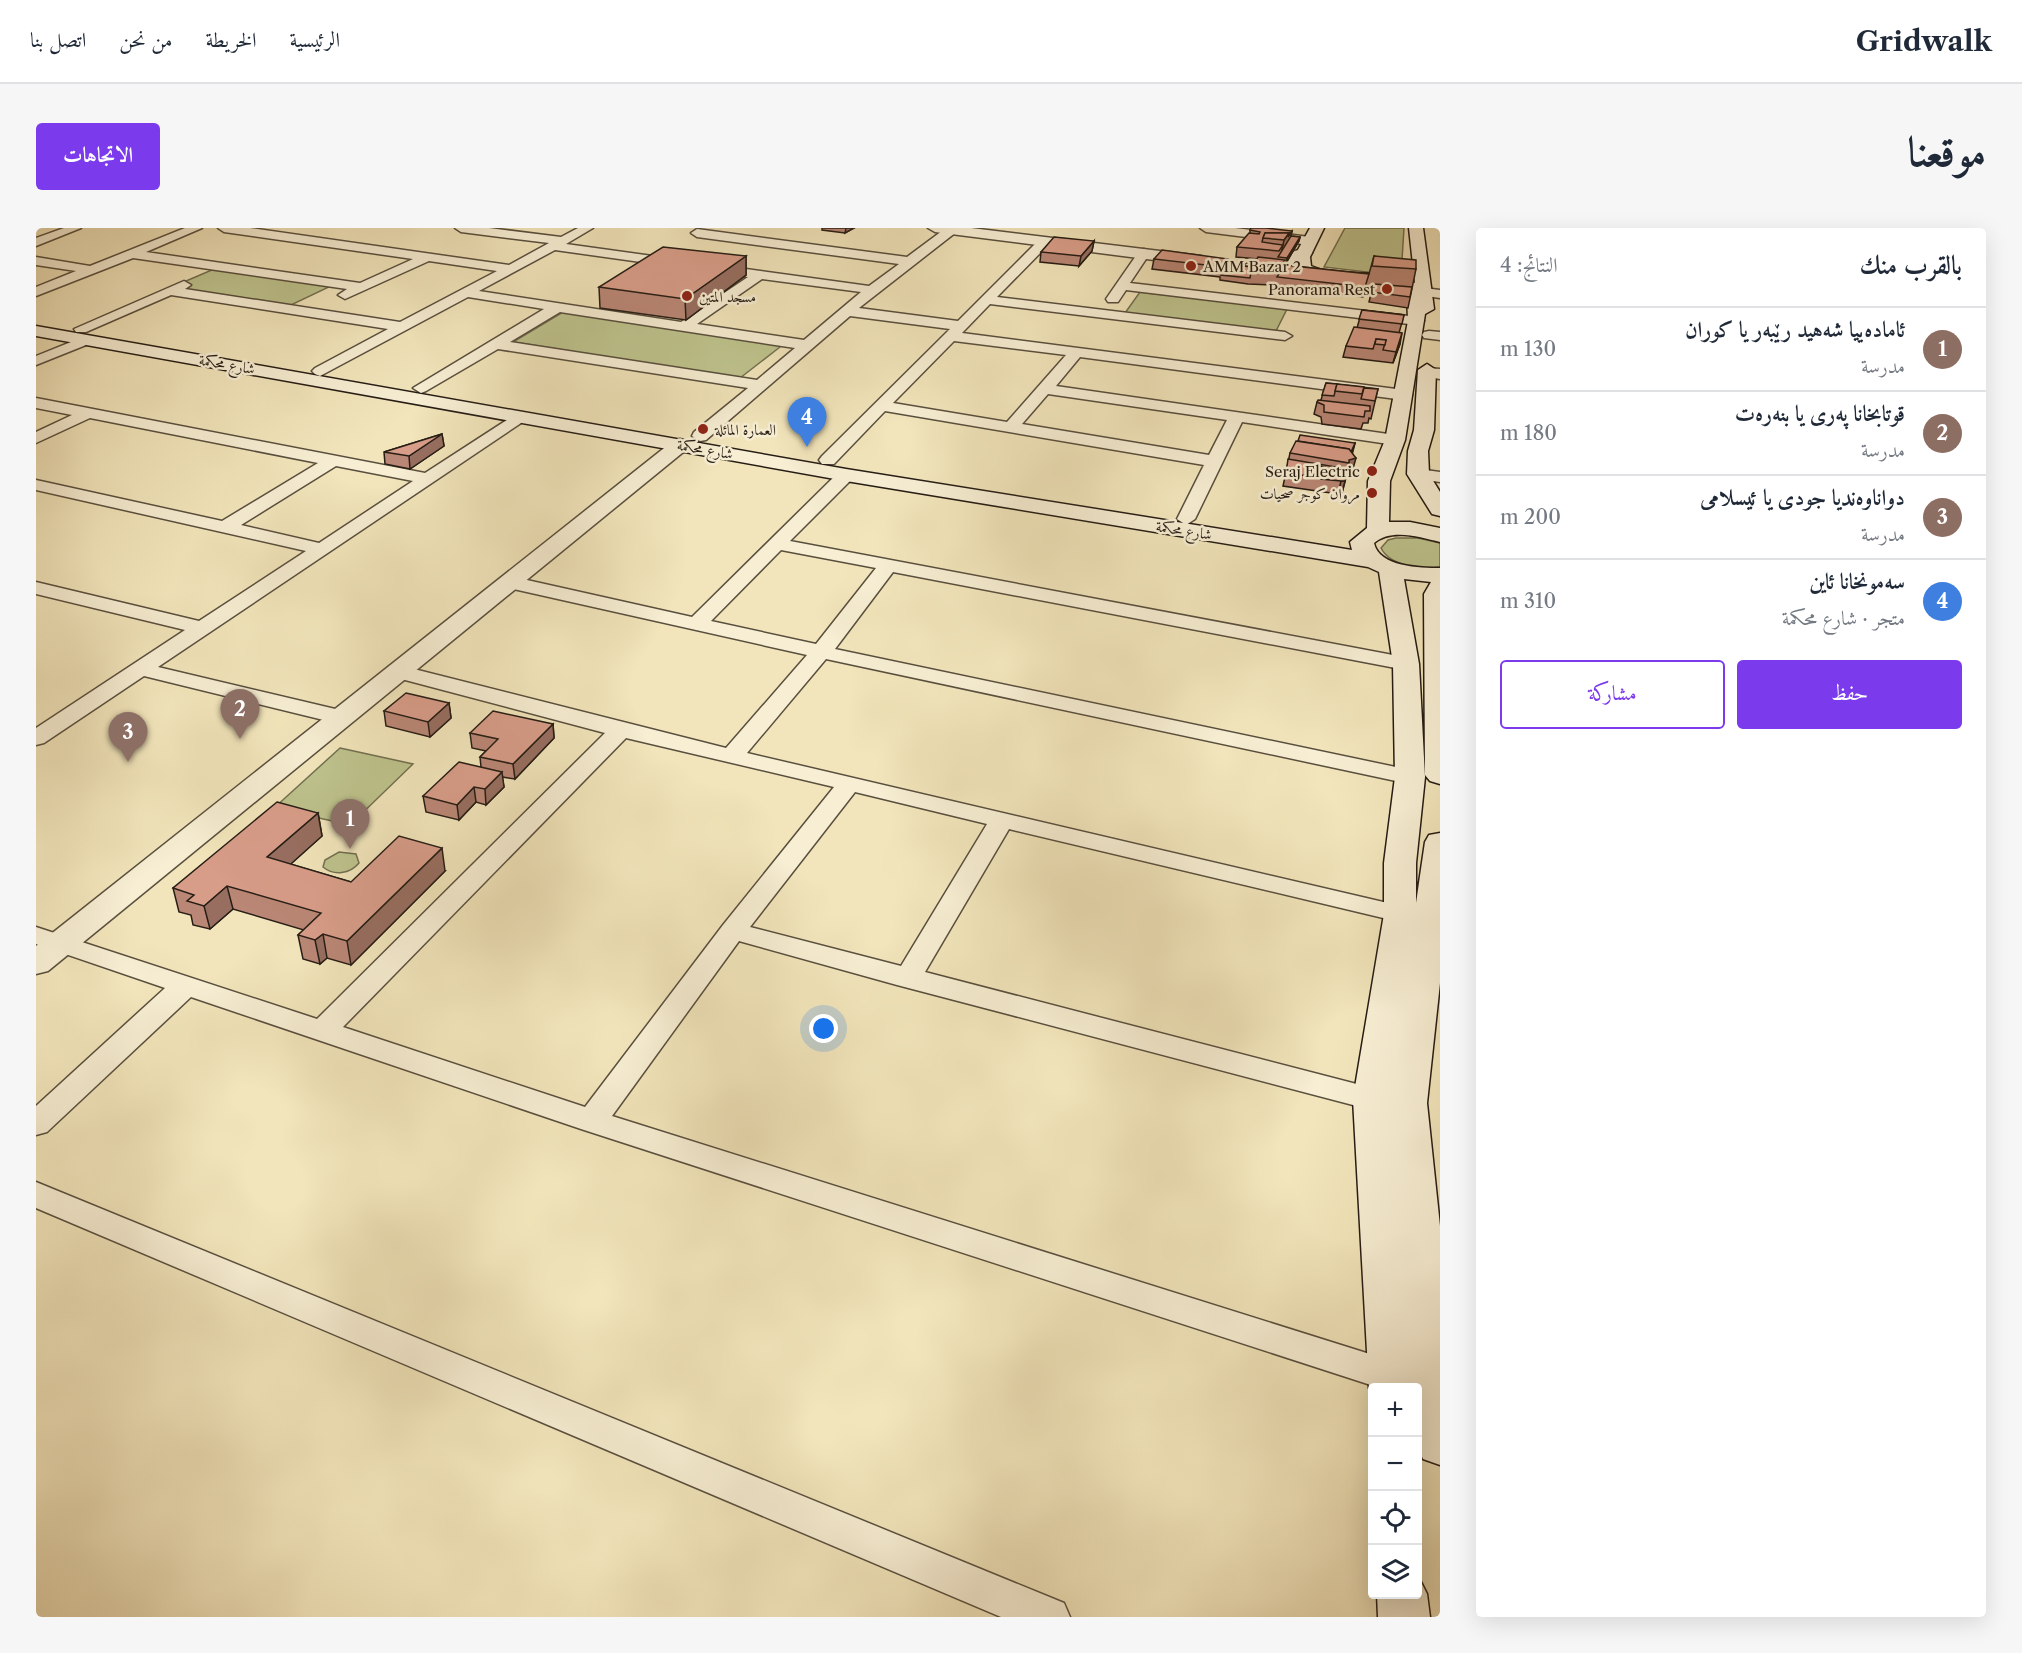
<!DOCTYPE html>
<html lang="ar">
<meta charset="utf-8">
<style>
:root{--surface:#fff;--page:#f6f6f7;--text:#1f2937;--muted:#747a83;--line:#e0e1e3;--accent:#7c3aed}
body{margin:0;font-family:"Libre Caslon Text",Amiri,serif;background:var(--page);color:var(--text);direction:rtl}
.controls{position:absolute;right:18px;bottom:18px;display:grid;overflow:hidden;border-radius:6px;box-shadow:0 6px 24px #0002}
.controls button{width:54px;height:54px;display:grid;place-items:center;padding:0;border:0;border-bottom:2px solid var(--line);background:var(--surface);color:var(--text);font:30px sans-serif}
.you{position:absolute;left:788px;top:801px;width:21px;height:21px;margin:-15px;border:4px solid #fff;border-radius:50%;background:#1a73e8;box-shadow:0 0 0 9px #1a73e833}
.badge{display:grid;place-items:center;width:39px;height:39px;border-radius:50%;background:var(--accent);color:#fff;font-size:20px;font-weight:700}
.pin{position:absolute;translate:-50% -50px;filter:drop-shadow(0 2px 3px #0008)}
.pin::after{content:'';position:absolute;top:32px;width:21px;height:18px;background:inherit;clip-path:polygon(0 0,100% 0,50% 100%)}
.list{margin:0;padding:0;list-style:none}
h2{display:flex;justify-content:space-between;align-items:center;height:78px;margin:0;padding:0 24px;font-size:26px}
h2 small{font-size:20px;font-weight:400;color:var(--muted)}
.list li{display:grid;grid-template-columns:39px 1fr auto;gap:18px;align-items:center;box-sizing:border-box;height:84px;padding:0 24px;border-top:2px solid var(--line)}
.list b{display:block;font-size:22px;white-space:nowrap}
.list p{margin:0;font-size:20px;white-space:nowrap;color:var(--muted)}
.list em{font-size:20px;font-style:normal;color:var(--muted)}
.actions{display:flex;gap:12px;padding:18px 24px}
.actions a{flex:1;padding:14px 0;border:2px solid var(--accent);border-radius:6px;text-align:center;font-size:21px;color:var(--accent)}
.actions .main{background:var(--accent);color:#fff}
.icon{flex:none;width:33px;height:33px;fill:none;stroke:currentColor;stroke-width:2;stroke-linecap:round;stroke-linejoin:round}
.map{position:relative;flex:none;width:1404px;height:1389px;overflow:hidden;direction:ltr;border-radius:6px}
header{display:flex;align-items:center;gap:36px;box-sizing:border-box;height:84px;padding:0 30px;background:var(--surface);border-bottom:2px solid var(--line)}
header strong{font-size:28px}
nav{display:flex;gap:33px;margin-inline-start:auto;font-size:21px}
.intro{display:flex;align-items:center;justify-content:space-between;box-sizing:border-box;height:144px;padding:0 36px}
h1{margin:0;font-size:42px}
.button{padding:15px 27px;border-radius:6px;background:var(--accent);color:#fff;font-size:21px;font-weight:700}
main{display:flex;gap:36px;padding:0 36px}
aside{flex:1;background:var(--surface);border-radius:6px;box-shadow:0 6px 24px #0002}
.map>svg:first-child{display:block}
</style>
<header>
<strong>Gridwalk</strong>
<nav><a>الرئيسية</a><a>الخريطة</a><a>من نحن</a><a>اتصل بنا</a></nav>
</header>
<div class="intro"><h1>موقعنا</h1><a class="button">الاتجاهات</a></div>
<main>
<aside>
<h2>بالقرب منك<small>النتائج: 4</small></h2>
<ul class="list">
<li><span class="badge" style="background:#8d6e63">1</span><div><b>ئامادەییا شەهید رێبەر یا کوران</b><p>مدرسة</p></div><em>130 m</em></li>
<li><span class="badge" style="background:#8d6e63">2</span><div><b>قوتابخانا پەری یا بنەرەت</b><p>مدرسة</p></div><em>180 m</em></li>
<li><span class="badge" style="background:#8d6e63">3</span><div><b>دواناوەندیا جودی یا ئیسلامی</b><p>مدرسة</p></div><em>200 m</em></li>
<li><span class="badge" style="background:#3f7fe0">4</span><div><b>سەمونخانا ئاین</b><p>متجر · شارع محكمة</p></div><em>310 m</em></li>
</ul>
<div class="actions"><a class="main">حفظ</a><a>مشاركة</a></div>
</aside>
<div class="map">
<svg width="1404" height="1389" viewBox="0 0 1404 1389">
<rect width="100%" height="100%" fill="#f2e5bb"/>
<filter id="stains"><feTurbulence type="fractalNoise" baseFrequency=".00333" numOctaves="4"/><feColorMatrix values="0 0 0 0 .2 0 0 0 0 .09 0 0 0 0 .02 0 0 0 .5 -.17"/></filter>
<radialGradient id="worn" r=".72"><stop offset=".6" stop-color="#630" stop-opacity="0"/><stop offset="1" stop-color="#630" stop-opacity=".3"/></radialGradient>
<!-- green -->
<g fill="#bec38d" stroke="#727051" stroke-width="1.5">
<polygon points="1309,0 1368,0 1365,48 1288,39"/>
<polygon points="178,41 295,58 255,77 136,59"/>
<polygon points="1104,64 1251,81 1240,103 1089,85"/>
<polygon points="527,84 744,117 744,119 704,150 477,114"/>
<path d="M1360,310H1382L1404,315V339C1386,342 1354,338 1345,320L1352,312Z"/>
<polygon points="304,520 377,536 314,597 238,580"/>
<path d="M303,624L320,626L323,635C314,646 298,648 287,639L289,632Z"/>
</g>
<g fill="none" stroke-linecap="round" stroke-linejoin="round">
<!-- minor casing -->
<g stroke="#594f3e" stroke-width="3">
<g id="minor">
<polygon points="28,0 45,0 0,18 0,10"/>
<path d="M149,0H166L110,24L324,55L377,31L188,4L182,0H214L473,37L513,15L425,4L419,0H453L525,9L542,0H557L530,16L833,58L863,36L661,9L655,5L661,1L871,29L910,0H920L919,5L823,80L922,93L1005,10H1013V16L961,69L1249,104L1256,108L1249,112L954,76L926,105L1368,162L1376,167L1368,172L1044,129L1020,158L1359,207L1367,212L1359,217L1206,194L1159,291L1150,297L1141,291L1168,237L849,183L798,236H786L783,232L786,228L914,101L814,88L670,212L664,213L656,208L658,204L712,160L462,121L390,163L385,165L377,160L508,81L432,69L284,148L279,146L276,143L279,140L352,101L135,67L50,104H40L38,101L148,53L155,57L149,61L364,94L461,43L393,33L309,71L302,67L311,61L97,30L0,68V59L40,43L0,37V29L54,38ZM519,22L712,49L645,94L443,63ZM726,51L825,64L768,112L661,96ZM524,84L759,120L721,152L474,114ZM918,113L1030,127L971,194L857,175ZM1012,166L1191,192L1173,227L986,196Z"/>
<polygon points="1164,0 1199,0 1274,9 1280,13 1274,17 1170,4"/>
<polygon points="1108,21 1114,25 1094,55 1381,89 1388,93 1381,97 1090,62 1082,74 1072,74 1070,71 1104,22"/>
<polygon points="1388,60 1404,62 1404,70 1383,67 1381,64"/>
<polygon points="1393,103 1404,104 1404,112 1388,110 1386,107 1388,104"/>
<polygon points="50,108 55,109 57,112 55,115 0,137 0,128"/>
<polygon points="1391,140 1404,141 1404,151 1386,148 1383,145"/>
<path d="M0,170L389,245L480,186H492L494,189L122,439L312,484L315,489L312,494L304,496L108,448L8,515L0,517V500L149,402L0,366V354L163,393L270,323L0,262V252L186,293L282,235L54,190L0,215V204L36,187L0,180ZM300,238L377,253L283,315L205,297Z"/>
<polygon points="1382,241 1404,244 1404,254 1376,250 1373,246"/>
<path d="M810,242L819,247L816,251L754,313L1378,431L1381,436L1378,441L1370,442L857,344L799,421L1374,542L1382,544L1386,549L1382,554L1374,556L790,431L711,525L1373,680L1377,686L1373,692L1364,694L973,601L889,744L1336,860L1347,863L1351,871L1347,879L1336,882L861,757L703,713L576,888L1356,1133L1369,1137L1374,1148L1369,1159L1344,1160L545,901L155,769L11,904L0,907V878L129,760L0,716V699L281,791L569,505L354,448L351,443L354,438L362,437L690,520L771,427L473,360L463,354L473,348L656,389L804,243ZM745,322L840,340L780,416L675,393ZM590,510L798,559L687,697L549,879L307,799ZM819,564L951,596L865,738L714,699Z"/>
<polygon points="0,954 1028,1375 1034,1389 965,1389 0,980"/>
</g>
</g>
<!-- tertiary casing -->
<g stroke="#594f3e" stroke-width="3">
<g id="tertiary">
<polygon points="892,0 935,0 1165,28 1173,33 1165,38 899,4"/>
<path d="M1268,20L1273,22L1276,25C1271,30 1258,36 1252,42L1214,44L1206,39L1214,34H1242L1253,25Z"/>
<polygon points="644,211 651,213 654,217 651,221 12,743 0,746 0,718 637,213"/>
</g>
</g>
<!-- secondary casing -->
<g stroke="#261d15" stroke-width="3">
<g id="secondary">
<path d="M1274,0H1288L1274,29L1275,38C1307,52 1347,38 1379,55L1373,0H1387L1398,81L1389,86L1369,212L1354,253L1353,294H1374L1404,300V314C1384,309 1355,300 1338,315C1343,339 1384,340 1404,340V556L1394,553L1389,547L1388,366L1395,354L1368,351L1383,436L1389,549L1380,635V675L1389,614L1393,607L1404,605V755L1391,875L1404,998V1237L1387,1231L1382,1219V1160H1336V1166L1333,1160L1317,871L1348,686V635L1359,549L1357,436L1343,344L1332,339L810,253L0,108V98L810,241L1316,322L1314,314L1331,300L1332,253L1349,212L1372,93L1371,64C1345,47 1295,58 1261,43L1258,29Z"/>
<polygon points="1391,136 1400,142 1398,202 1392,223 1393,246 1404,264 1404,288 1396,286 1371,246 1372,223 1378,202 1382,142"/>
<polygon points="1382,1348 1391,1366 1394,1389 1342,1389 1341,1366 1382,1366"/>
</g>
</g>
<!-- minor -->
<use href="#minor" fill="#f7eed3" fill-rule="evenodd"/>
<!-- tertiary -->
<use href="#tertiary" fill="#f7eed3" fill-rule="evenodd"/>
<!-- secondary -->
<use href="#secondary" fill="#f7eed3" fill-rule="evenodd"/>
</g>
<!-- wall -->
<g fill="#ba8776" stroke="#261d15" stroke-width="1.5">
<polygon points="786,0 818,0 809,5 786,2"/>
<polygon points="1214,2 1256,3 1255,8 1264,9 1263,13 1250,35 1248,35 1248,37 1333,46 1338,28 1380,41 1372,80 1333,74 1335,66 1329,66 1331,56 1327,69 1239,59 1239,57 1212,56 1184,52 1184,49 1116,41 1118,31 1192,31 1191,36 1216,39 1221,31 1200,29 1201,19 1214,5"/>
<polygon points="1058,13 1056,23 1043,38 1004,34 1005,24"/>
<polygon points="710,28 710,47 650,92 564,80 563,59"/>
<polygon points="1326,82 1368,87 1363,105 1364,116 1357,135 1307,129 1310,118 1321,100"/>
<polygon points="1290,155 1342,161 1335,191 1333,190 1332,195 1327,195 1325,201 1286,196 1285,189 1278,186 1281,174 1285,172"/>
<polygon points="406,206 408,218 374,241 349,236 348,224"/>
<polygon points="1319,215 1316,225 1315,248 1310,250 1306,265 1302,266 1247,258 1254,225"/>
<polygon points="413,475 415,490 394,509 350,498 348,483"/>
<polygon points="517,496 518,510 479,551 466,549 468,559 450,577 440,574 423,592 390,584 387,568 445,539 444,529 450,523 436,520 434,505"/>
<polygon points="282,585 286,608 254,636 315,654 409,643 315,737 291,730 284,736 267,731 262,707 268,702 197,681 174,701 157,697 155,687 143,684 137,660"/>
</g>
<!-- shaded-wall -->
<g fill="#976e60" stroke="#261d15" stroke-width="1.5">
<polygon points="810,0 818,0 809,5"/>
<polygon points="1256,3 1254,12 1245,26 1248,12 1253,5"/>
<polygon points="1264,9 1263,13 1250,35 1251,30"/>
<polygon points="1058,13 1056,23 1043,38 1045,28"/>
<polygon points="710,28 710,47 650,92 649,71"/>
<polygon points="1366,105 1364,116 1357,135 1360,124"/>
<polygon points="406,206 408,218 374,241 373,228"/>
<polygon points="1319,215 1316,227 1320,230 1315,248 1310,250 1313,235 1312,234 1314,226"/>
<polygon points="1305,253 1309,253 1306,265 1302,266"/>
<polygon points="413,475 415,490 394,509 392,494"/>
<polygon points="517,496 518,510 479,551 477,536"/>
<polygon points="466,544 468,559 450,577 449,561"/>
<polygon points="438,559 440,574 423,592 421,577"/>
<polygon points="282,585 286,608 236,653 231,629"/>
<polygon points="406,620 409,643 315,737 311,713"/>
<polygon points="191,658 197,681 174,701 168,678"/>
<polygon points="287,706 291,730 284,736 279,712"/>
</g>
<!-- building -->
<g fill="#d89d89" stroke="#261d15" stroke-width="1.5">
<polygon points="1215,0 1230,0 1256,3 1252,9 1253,5 1229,5 1227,10 1226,14 1247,17 1243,23 1201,19 1213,5 1223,6 1224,4 1214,2"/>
<polygon points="1229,5 1253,5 1248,12 1227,10"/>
<polygon points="1255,8 1264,9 1251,30 1242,29"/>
<polygon points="1018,9 1058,13 1045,28 1005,24"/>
<polygon points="627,19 710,28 649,71 563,59"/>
<polygon points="1126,22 1192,31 1187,39 1118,31"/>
<polygon points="1338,28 1380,32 1380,41 1336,38"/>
<polygon points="1222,29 1249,32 1243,42 1215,41"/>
<polygon points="1191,36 1216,39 1214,50 1185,47"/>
<polygon points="1248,37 1333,46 1329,59 1241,49"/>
<polygon points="1338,56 1376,59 1374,69 1335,64"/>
<polygon points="1326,82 1368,87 1366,96 1323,91"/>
<polygon points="1318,99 1366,105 1360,124 1347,122 1350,112 1340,111 1337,121 1310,118"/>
<polygon points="1340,111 1350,112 1349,117 1339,116"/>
<polygon points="1290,155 1301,156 1298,168 1286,167"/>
<polygon points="1301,156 1328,159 1326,166 1299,163"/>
<polygon points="1328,160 1342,161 1339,173 1325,171"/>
<polygon points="1282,172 1334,178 1334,183 1329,183 1328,189 1288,184 1288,177 1281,174"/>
<polygon points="406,206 373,228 348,224"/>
<polygon points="1264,207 1319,215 1315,224 1313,221 1262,213"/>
<polygon points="1260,213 1313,221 1320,230 1313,232 1313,235 1254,225"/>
<polygon points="1252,231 1312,241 1309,253 1305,253 1285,251 1288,245 1289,239 1277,237 1274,242 1272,248 1250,245"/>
<polygon points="1277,237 1289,239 1286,245 1274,242"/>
<polygon points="370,465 413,475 392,494 348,483"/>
<polygon points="457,483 517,496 477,536 444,529 462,511 434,505"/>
<polygon points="423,534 466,544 449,561 438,559 421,577 387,568"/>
<polygon points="241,574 282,585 231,629 315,654 363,608 406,620 311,713 287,706 279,712 262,707 285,685 191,658 168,678 151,673 158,667 137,660"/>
</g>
<!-- markers -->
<g fill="#8f2418" stroke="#f7eed3" stroke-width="2">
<circle cx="1155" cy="38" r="6"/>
<circle cx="1351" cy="61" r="6"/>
<circle cx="651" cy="68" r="6"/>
<circle cx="667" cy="201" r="6"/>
<circle cx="1336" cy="243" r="6"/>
<circle cx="1336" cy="265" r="6"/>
</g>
<g text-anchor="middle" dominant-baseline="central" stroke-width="5" stroke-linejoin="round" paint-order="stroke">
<!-- far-poi labels -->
<g font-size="15" fill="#261d15" stroke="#f7eed3" text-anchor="start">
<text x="1167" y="38">AMM Bazar 2</text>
<text x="1339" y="61" text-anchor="end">Panorama Rest</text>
<text x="663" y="68">مسجد المتين</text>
<text x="679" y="201">العمارة المائلة</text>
<text x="1324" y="243" text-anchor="end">Seraj Electric</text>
<text x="1324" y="265" text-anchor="end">مروان كوجر صحيات</text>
</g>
<!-- far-street labels -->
<g font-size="15" fill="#261d15" stroke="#f7eed3">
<text transform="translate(191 136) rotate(10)">شارع محكمة</text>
<text transform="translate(669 221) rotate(10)">شارع محكمة</text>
<text transform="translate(1148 302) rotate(9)">شارع محكمة</text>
</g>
</g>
<rect width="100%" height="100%" filter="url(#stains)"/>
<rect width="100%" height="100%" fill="url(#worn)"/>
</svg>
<div class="controls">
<button>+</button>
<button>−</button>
<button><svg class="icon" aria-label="locate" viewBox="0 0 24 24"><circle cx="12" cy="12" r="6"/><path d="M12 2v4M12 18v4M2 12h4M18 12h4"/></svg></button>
<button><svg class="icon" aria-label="layers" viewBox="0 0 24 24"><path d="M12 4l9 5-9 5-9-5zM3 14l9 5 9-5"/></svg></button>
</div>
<div class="you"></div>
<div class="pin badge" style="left:314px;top:621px;background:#8d6e63">1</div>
<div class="pin badge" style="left:204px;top:511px;background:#8d6e63">2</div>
<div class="pin badge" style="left:92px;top:534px;background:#8d6e63">3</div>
<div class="pin badge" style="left:771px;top:219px;background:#3f7fe0">4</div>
</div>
</main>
